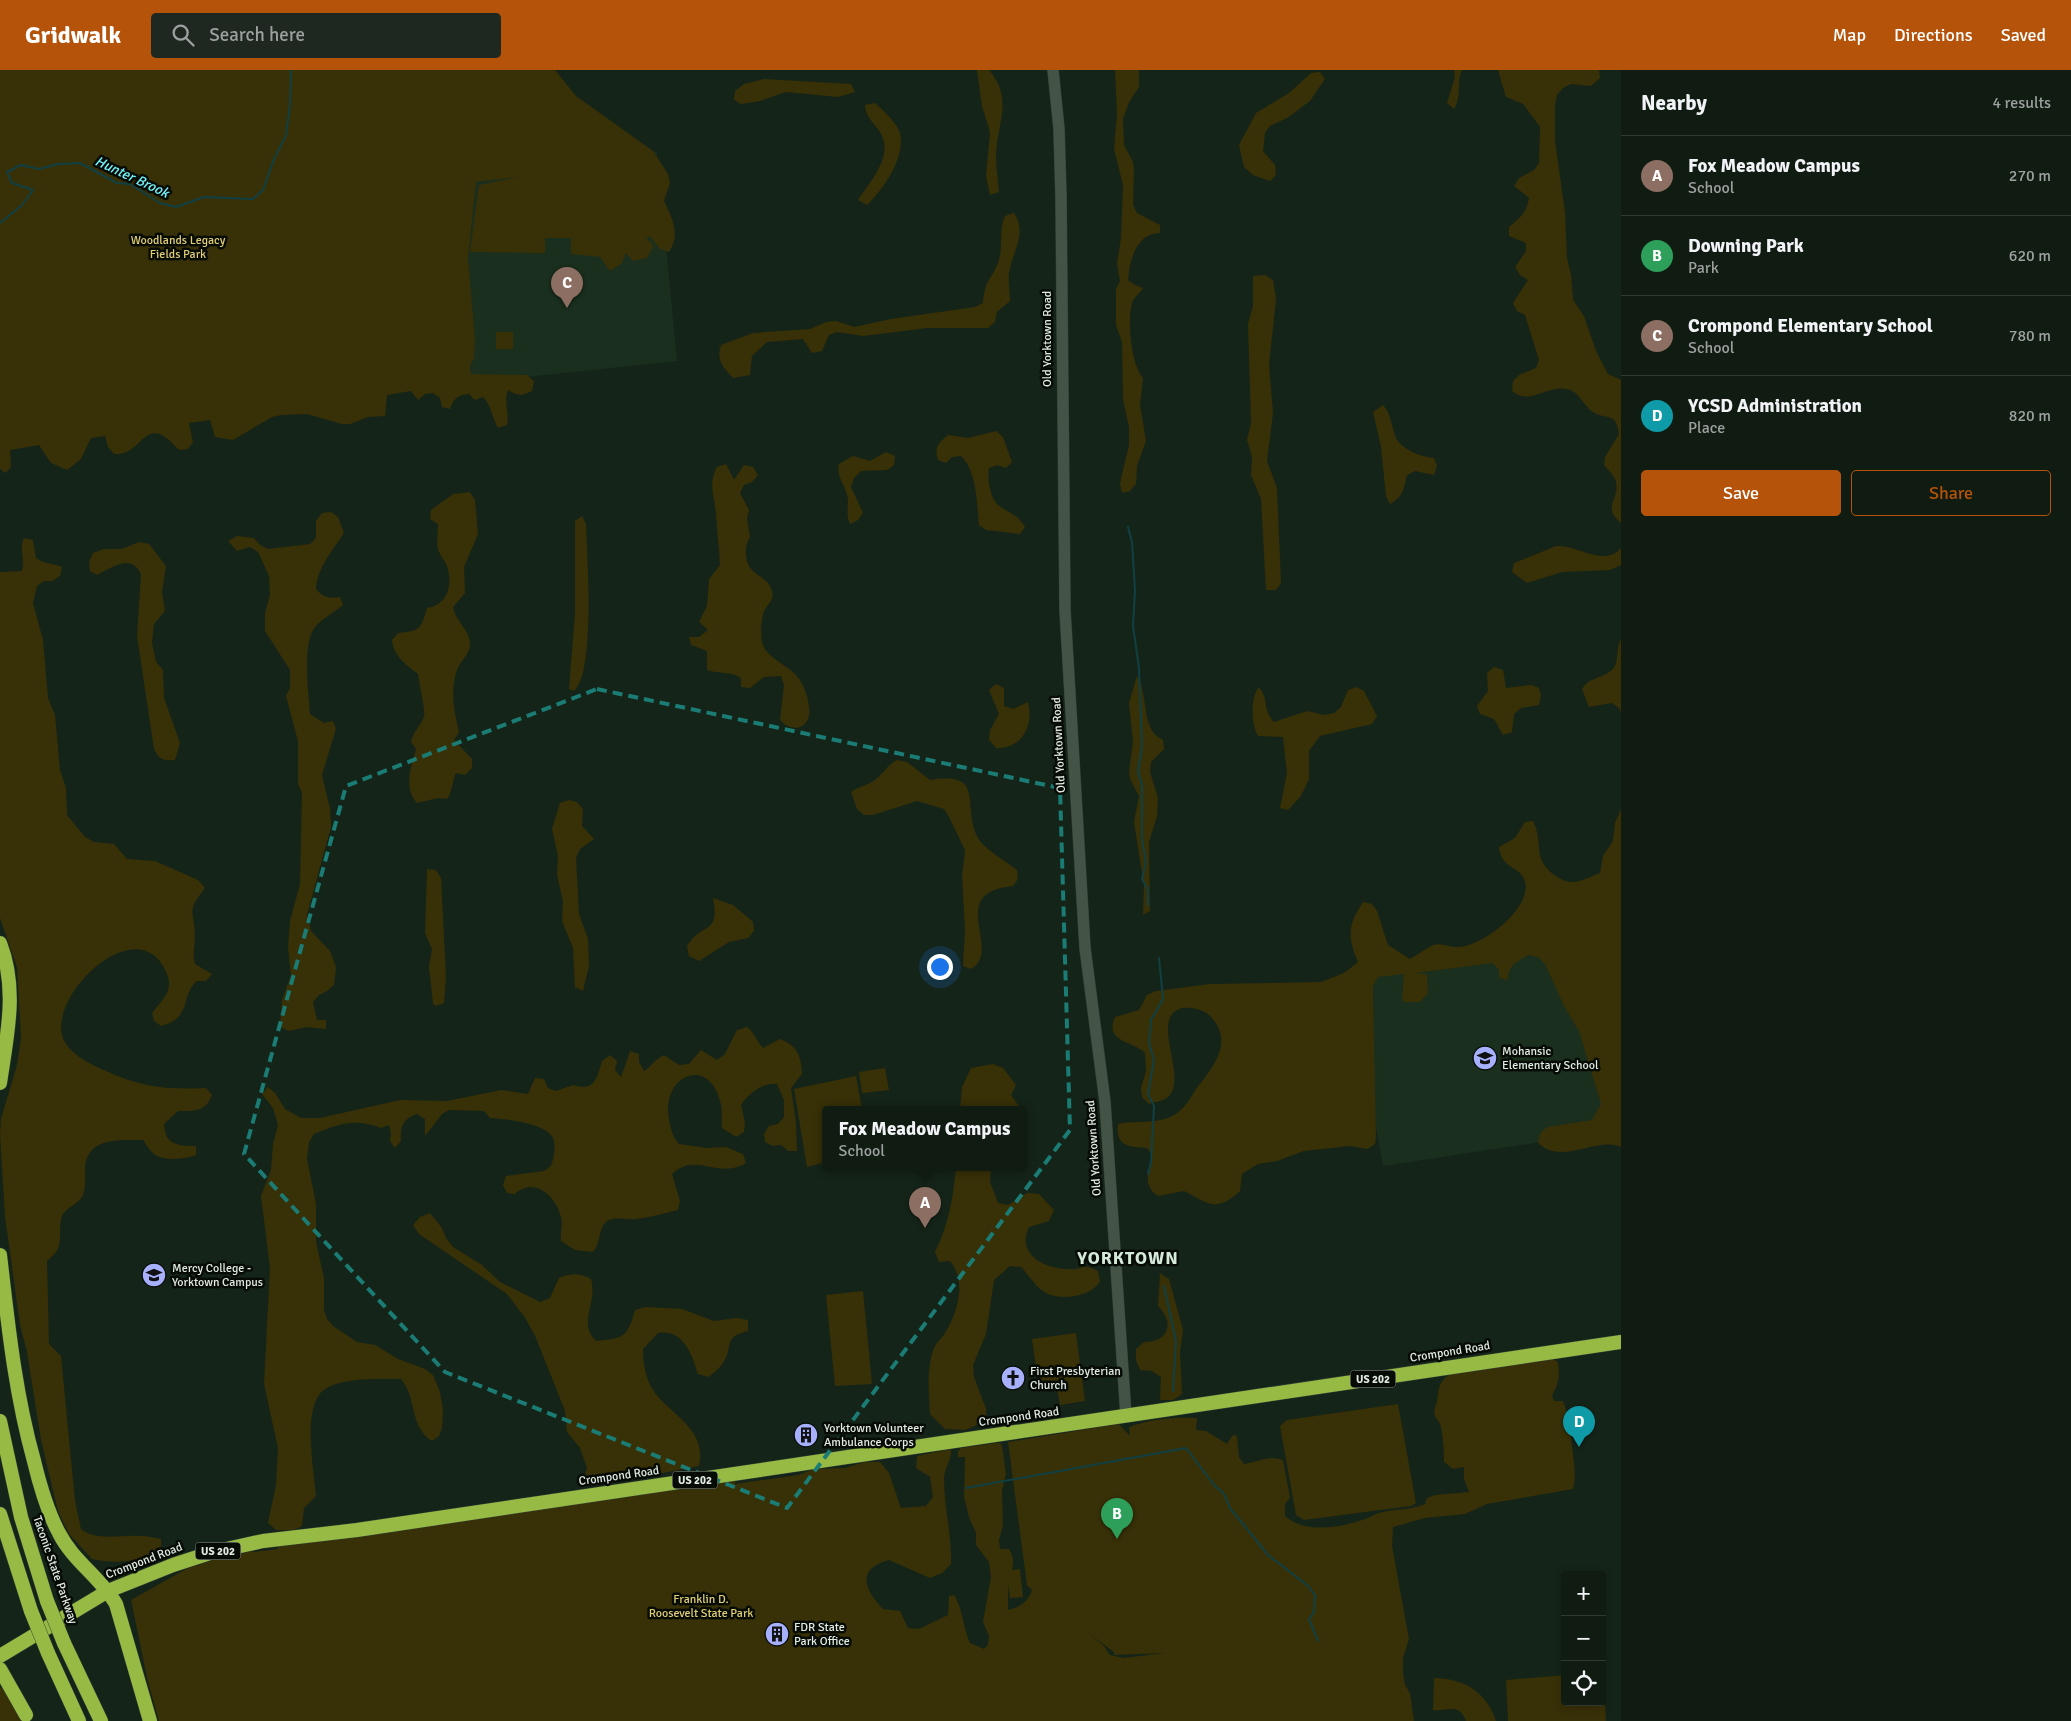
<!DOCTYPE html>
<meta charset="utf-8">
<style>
:root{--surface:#101b12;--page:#1e2820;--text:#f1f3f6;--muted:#9ca19f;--line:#303932;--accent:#b45309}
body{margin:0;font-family:Signika,sans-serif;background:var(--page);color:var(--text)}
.controls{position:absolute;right:15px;bottom:15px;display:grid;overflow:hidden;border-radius:5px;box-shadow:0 2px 8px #0003}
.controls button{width:45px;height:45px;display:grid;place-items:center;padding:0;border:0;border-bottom:1px solid var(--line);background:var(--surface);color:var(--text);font:25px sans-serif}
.you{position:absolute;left:939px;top:896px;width:18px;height:18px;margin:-12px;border:4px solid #fff;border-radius:50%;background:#1a73e8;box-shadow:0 0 0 8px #1a73e833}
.badge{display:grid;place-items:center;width:32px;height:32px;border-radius:50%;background:var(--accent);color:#fff;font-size:16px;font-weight:700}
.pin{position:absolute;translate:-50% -41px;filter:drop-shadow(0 1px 2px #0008)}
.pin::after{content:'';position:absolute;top:26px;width:18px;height:15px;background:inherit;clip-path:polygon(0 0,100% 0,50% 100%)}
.popup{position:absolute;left:822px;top:1036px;width:205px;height:65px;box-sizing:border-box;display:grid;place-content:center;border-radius:5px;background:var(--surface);filter:drop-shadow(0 1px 4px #0005);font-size:16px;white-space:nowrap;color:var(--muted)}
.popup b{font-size:19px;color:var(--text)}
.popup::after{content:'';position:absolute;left:50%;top:100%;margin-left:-10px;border:10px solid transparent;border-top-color:var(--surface)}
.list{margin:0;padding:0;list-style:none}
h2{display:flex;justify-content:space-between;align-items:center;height:65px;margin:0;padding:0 20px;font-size:21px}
h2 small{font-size:16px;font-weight:400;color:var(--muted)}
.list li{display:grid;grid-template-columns:32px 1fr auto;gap:15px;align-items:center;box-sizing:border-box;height:80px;padding:0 20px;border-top:1px solid var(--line)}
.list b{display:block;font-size:19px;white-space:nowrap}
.list p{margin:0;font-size:16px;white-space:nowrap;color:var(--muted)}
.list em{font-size:16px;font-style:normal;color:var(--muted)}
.actions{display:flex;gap:10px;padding:15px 20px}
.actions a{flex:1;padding:11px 0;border:1px solid var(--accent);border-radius:5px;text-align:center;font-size:18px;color:var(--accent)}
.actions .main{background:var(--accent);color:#fff}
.icon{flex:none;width:28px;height:28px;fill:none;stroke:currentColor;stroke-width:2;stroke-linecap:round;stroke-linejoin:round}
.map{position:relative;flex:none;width:1621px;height:1651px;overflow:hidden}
header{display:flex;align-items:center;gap:30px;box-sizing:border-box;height:70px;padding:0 25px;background:var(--accent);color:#fff}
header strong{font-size:24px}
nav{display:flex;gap:28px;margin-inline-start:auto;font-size:18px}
.search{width:350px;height:45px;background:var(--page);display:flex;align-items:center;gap:12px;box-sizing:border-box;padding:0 18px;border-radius:5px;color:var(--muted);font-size:19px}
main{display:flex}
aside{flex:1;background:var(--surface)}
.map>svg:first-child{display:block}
</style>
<header>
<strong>Gridwalk</strong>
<div class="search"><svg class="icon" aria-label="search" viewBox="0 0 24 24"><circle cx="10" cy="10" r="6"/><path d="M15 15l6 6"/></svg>Search here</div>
<nav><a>Map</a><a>Directions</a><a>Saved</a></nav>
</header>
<main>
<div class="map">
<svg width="1621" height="1651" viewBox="0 0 1621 1651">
<rect width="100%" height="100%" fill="#152418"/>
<!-- built -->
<g fill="#1a2f1e">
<polygon points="646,80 657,82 677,291 461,314 462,186 475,109"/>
<polygon points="1551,876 1621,1060 1383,1096 1372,1036 1371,902"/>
</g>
<!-- green -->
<g fill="#383007" fill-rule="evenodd">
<path d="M0,0H555L576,26L653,81L668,104L670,113L664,131C672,148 681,164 669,182L660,179L649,165V168L646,169L652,173L653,177L647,188L633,191L626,183L622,193L610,201L600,187L571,184V168H545V183L470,182L479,115L517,107L476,112L468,188L475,270L474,288L470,296L471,304L527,305L534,311L532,321C522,326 517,326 508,320C503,332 510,343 507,355L498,358C492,348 492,336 483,327L475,330L469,324C458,325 454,328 450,339L442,337L440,328L433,323L425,324L418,330L411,321L387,325L385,346L368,347L350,354H342L307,344L281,345L272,347L233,370L215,367L210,350L189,353L193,372L188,379L179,380C143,339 145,386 114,384L108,377L105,366L91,368L81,389L67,400L51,393L39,375L10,380L11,397L5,403L0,399Z"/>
<path d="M977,0H989C1014,30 997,52 996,86C996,98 998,110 999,122L990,125L986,106L990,62L982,36Z"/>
<path d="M1115,0H1139V17L1129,32L1123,49L1124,75L1133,92L1134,100L1133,135L1137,143L1160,155V163C1136,164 1130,189 1128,210L1135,215L1143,218C1140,223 1133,228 1132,233C1127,251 1131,294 1143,308L1140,335L1146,371L1137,396L1136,414L1130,421L1122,423L1120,413L1129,375V357L1123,330L1122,272L1116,255V219L1120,211L1117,194L1121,168L1123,115L1114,79L1117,44Z"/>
<path d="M1454,0H1462C1456,13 1462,27 1454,39L1447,33L1455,7Z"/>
<path d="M1498,0H1599L1600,8L1591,16L1571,14L1563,18L1557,25L1555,35V71L1565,142L1567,188L1571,205L1573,230L1584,246L1596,281L1608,304L1621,310V453C1601,437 1620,430 1616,412C1615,406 1608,400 1604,395L1605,387L1619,364C1616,340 1606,351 1593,342C1585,337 1581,327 1574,322C1552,309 1531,338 1512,321L1513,311L1519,305L1536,298L1539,290L1525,245L1517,241L1513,233L1528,210L1520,205L1515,197L1526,181V173L1509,166V157C1520,148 1527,142 1529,128L1514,116L1519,108L1534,100L1539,93L1540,57L1523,34L1506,27Z"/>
<polygon points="1320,2 1325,9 1310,31 1287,48 1270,56 1265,63 1263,81 1275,95 1276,105 1270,111 1253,105 1244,97 1239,75 1256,43 1289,23 1311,3"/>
<polygon points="764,9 851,14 855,22 838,27 786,22 760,31 741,34 734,30 735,21 744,14"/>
<path d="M875,33C883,40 897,53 900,63C906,87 883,120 867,135L858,130C870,112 892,88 882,66C877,54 866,50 865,35Z"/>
<path d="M1014,143C1028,164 1012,182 1009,203C1008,212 1010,222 1010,231L997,242L995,252L988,258H927L863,266L837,262L829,265L822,281L812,283L803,269L767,272L752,286L750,305L733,308C723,297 716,290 721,275L753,263L810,259L826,252L836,251L854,257L891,249L975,237L983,233C985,209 990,212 998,193C1004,178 998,161 1005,146Z"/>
<polygon points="1265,205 1273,210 1276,229 1269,295 1273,343 1267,391 1277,418 1281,513 1276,520 1266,520 1261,429 1251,405 1252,387 1247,370 1251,353 1248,254 1253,236 1253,206"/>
<rect x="496" y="262" width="17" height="17"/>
<path d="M1383,335C1392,345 1391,357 1396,368C1402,380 1422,387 1434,388L1437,396L1434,405L1415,401L1407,405C1404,418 1403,427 1390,434L1386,426L1381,377L1373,342Z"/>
<path d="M996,361L1003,367L1012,392L1006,398L997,395L989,398C987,408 990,428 998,435C1008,443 1018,444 1025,457L1020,464L986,460L979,455C977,434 977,401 961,386L952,387L946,393L938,390C934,378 938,373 948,365L968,368Z"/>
<path d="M886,382L895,386L894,395L887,400L861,401L854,408L851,417L863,443L858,450L850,454C846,445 848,439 848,430C847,416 836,409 839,394L853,386L870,391Z"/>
<path d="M726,394L734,410L744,395L753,397L758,405L752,412L744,415L740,423L749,440L747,449L750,467C746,474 746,478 746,485C748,508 767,503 772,521C775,532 765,535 763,544C761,552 760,568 763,575C769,591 793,596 801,612C806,619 812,640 808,649C802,662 788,659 780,650L784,615L781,606L764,607L750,618L741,617V608C730,601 719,604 707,600V581L691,575L689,567H699L708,560L699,552L707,536L709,509L720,495C719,477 717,460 716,443C714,425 708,414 717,397Z"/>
<path d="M470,422L475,430L478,464L464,497L465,523L453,537C455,551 472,562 470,576C469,584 460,592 457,600C450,620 454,642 459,662L454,670L472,689V698L465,705L456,703C452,712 453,720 447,729L438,728L417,733C403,717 411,698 416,679L411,672C413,661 420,657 424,647C426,642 419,613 418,604C406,595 393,585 392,570L398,563C420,561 421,559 427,538C448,535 453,514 447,496C445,491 441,487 439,482C436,474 438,462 438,454L430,449L431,440L453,424Z"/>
<path d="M331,442L338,447L344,463C333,480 317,498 316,519C323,527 329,529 340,527L343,535C335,542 323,548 316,556C301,572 309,623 310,644L324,653L333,651L336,659L322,705L330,739L331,757L307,845L311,861L330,881L336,897L334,915L327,921L319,925L313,932L317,950H326V959L307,957L289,961L280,957L282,930L291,905L288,878L290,851L300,814L302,723L298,714V671L286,626L290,618V600L265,561V543L270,525L269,506L258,482L250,477L237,481L228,471L237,466L254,468L260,475L268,479L310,474L316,468V451L322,443Z"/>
<path d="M582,446L586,454C587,486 596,602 574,621L569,619L575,543V451Z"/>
<path d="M24,468L33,470L36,488C44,494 52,493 62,497L60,506L52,511H44L37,516L33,533L43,570L48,628L55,645L60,700L66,718L67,745L85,767L94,772L114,774L127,789L155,791L198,810L205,818C186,842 194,839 195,866C195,876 192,884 195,894L212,904L206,911H197C180,925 193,948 161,956L154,951L152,943C162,930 174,921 167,904C138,833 38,934 66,974C75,987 92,995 106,1001C140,1017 168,1020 206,1018L212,1025C206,1042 194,1041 178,1041L164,1054C165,1075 178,1076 196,1076V1085C185,1089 162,1092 153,1083C149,1080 146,1074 143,1070C119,1070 87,1067 85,1098C85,1107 86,1117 83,1125C78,1136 63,1137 61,1150C58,1170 65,1177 47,1191L49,1274L61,1286L75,1431L81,1459C97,1472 122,1464 142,1466C148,1466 155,1468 161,1469V1478C143,1493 114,1494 92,1489L69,1464L58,1441L41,1370L27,1282L20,1255L5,1146L0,1065L1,1049L17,995L21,968L17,897L0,848V502L22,501C25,489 19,479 24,468Z"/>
<path d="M139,472L149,474L166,496L162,523L165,541L154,554L152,573L156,592L163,600L164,628L180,673L175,690C164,691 159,690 154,679L137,566L141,504C131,483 113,497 97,505L90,501L89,492L93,483L104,479H122Z"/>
<path d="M1556,476C1577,474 1604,498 1621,478V495L1610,500L1562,502L1527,513L1512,502L1514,493Z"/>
<path d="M1621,569V643L1619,638L1612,633L1589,637L1582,619C1589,607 1602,609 1612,600C1620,592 1615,579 1621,569Z"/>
<polygon points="1494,597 1503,600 1506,618 1531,615 1539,618 1541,626 1539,635 1521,638 1514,644 1512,662 1503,665 1494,649 1480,644 1477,636 1488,621 1487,603"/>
<path d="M1137,606C1149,624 1140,660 1163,670L1164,679L1151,692L1150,702L1158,728L1157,746L1149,772L1150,841L1143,845L1144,815L1134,752L1139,726L1130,709L1129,701L1133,672L1129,633Z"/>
<path d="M996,614L1004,618V636L1013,639L1028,632C1034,656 1022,679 996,678L989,670L990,660L999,644L989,620Z"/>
<path d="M1259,617C1270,631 1261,637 1274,652L1307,641L1324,645L1334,643L1341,637L1348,620L1356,617L1364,621L1377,646L1372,654L1320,666L1309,681V709L1301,726L1288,740L1280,738L1287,703L1283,667L1258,666C1251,654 1250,628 1259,617Z"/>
<path d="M897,690L907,692L930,710C987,701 961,736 978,768C983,778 1007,792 1017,800L1018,809L1013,816C944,823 1004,880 971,899L963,896L965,860L962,806L965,780L949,747L944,739L917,731L873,745H864L857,739L851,722C859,716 868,716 876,709C884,703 887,695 897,690Z"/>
<polygon points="569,730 577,732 583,739 582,756 594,769 580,779 576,788 579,844 588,869 589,896 583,921 575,917 573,878 562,851 563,832 557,804 558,786 552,759 560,733"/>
<path d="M1621,739V1077C1597,1066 1562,1096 1538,1073L1540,1063L1547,1057L1592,1050L1601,1034L1579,961L1564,936L1545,894L1538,887L1529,885C1517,891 1508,895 1508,910L1499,908V900L1493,893L1415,903L1427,904L1428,923L1420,932H1404L1402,929L1404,904L1378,907L1373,916V925L1376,1065L1375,1074L1368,1079L1350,1076L1304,1081L1277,1091L1258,1094L1242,1104L1240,1121C1217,1142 1210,1135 1184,1121L1158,1126C1142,1116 1149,1101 1152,1085L1147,1078C1129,1077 1115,1076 1118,1054C1137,1050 1161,1055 1177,1043C1185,1038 1191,1027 1196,1019C1214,996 1236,970 1208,944C1202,939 1187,936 1179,939C1150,951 1190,1010 1167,1028C1162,1031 1154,1032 1149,1034L1142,1027L1141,1018L1146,1001L1145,983C1132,970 1104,973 1115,947L1139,940L1147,925L1156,921L1210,914L1321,912L1344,903L1358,892C1347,866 1348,855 1363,832L1372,834L1377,841L1388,875L1410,889C1417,885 1425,879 1433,875C1443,872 1450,878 1459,877C1483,876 1532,838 1525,812C1522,796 1501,800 1499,777L1515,768L1525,752L1533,751C1539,762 1538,773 1540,785C1542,798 1560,813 1574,812C1583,811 1592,806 1600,803L1603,786L1613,771L1615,753Z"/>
<polygon points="427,799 436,800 441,808 446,907 444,933 435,936 433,933 429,897 432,879 425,863"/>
<path d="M713,828L733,835L753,852L754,861L748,868L729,872L699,891L689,886L687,876C703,851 720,866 713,828Z"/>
<path d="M747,957C755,963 756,971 763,978L780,969C798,976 801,986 802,1004L791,1018L796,1053L797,1081H788L781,1075L773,1076L765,1072L764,1064L769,1056L778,1054L784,1047V1030L777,1014C763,1012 748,1024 741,1035L745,1053L744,1062L736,1067L722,1058C721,1049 723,1039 720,1031C708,985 661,1006 669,1049C671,1059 672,1066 679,1074L707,1078L726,1077L743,1084L746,1093C717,1110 696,1081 672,1104L680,1131L678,1140C664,1143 649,1148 635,1149C626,1150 615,1146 607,1151C598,1158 601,1173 593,1182L575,1180L561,1171C560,1162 563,1155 561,1147C556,1126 534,1106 515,1124L507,1123L503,1115L506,1106L544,1101L551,1096C554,1088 556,1076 553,1068C546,1053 505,1049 490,1048L484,1041L449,1040L442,1044L425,1066V1049L417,1044C403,1049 400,1056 401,1071L395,1078L390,1071L391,1063L389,1055L381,1058C354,1048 339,1054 314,1064L309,1072L307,1089L316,1134V1172L324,1208V1240L327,1249L333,1256L357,1272L375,1275L398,1289L425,1299L433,1305L440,1322L443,1340L442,1358L439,1366L432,1371C409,1357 417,1327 401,1309C380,1309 343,1307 325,1319C301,1335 314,1400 316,1426L304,1438L302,1456L294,1460H276L268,1453L276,1415L278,1378L264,1314L270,1198L261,1126L271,1100L273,1074L278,1055L273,1038L262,1024L268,1017L275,1023L285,1039L301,1048H320L400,1030L447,1031L501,1020L528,1024L535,1008L544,1009L548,1018L556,1021L573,1015C595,1022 597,1008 602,991L610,985L617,991L615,1000L621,1007L630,981L639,984V992L644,1001C652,996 655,989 664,985L679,995L689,994L701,980L717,990L725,984L737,960Z"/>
<polygon points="993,994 1003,998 1016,1015 1011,1025 1021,1039 960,1039 962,1017 971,998"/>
<polygon points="885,998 889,1020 862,1023 859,1002"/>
<polygon points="856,1006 862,1039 826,1039 826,1092 807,1097 794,1019"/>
<path d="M956,1097H991L990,1112L998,1133L1008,1135L1027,1123L1039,1124L1054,1140L1049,1151L1029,1157C1015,1188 1050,1201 1076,1199C1079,1199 1084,1196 1087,1197C1091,1197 1095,1200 1098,1201L1100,1212C1090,1227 1058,1232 1043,1221C1034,1215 1028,1204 1021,1197L1010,1196L994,1210L986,1264L973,1295L974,1307L986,1339V1351L965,1360L945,1359L930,1344C929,1322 926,1299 934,1278C936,1273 942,1268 945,1263C958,1242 967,1211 950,1191L939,1192L935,1182C949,1154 953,1128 956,1097Z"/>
<path d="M430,1143L442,1158L446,1168L453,1177L482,1195L500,1212L540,1232L550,1228L559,1208C572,1203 579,1203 591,1209C598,1234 577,1252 596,1271C624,1268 627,1268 635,1240L646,1237L682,1239L714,1251L737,1248L748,1250V1261C722,1267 734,1277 723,1293C720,1298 713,1303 709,1307L698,1304C692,1284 683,1259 658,1263L643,1279C643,1294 646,1311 655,1323C674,1347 707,1360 699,1396L637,1408L583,1409L587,1398L580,1378L567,1362L565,1341L536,1268L526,1249L507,1224L419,1164L413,1155L420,1147Z"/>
<path d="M1160,1203L1169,1209L1183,1260L1180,1282L1182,1324L1173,1330H1160L1161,1307L1152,1301L1140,1300L1136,1290V1279L1144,1272C1169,1272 1175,1253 1158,1236Z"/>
<polygon points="863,1221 872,1314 835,1316 826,1225"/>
<polygon points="1076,1263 1085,1331 1060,1335 1057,1318 1039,1320 1032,1269"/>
<path d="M1553,1289L1558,1292C1560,1305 1559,1314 1552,1325L1554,1331H1563L1567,1343L1577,1351V1360L1571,1363C1571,1381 1578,1402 1573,1419L1487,1434L1465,1444L1425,1448L1393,1457L1392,1476L1409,1569L1403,1588V1603L1405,1615L1410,1623L1414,1651H159L148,1612L131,1530L188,1498L248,1479L254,1482L277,1479L281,1474L735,1410V1414L798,1405L814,1399L845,1398L865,1392H880L889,1403L901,1438L926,1436L933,1427L930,1407L916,1398L917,1386L951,1379C952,1390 944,1398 944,1409C944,1437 952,1465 951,1494L942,1503L930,1508L889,1490C856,1499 864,1519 883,1539L900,1541L908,1558L919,1559L948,1545L949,1526L954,1525C963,1539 963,1558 970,1573L984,1579L988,1575L989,1566L983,1552L991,1507L989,1492L976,1475V1463L969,1447L964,1427L965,1387H958V1382L961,1378L996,1373H1000L1002,1376L1006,1404L1002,1421L1003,1455L999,1470L1000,1479H1009C1013,1486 1014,1491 1012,1500L1020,1499L1023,1527L1010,1528L1008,1514V1540C1019,1538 1029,1531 1032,1520L1027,1515L1008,1372L1119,1354L1130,1366L1129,1357C1151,1349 1174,1347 1197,1348L1196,1360L1206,1361L1227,1374L1233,1365L1237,1366L1239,1387L1244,1394C1258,1392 1269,1385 1283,1390L1290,1428L1285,1434V1446C1306,1465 1344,1457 1368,1448C1373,1446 1377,1443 1383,1442C1397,1439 1411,1440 1425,1434L1427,1428L1435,1425L1469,1422L1464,1409V1397L1453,1399L1444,1392C1444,1380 1443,1368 1441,1357C1440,1351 1435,1349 1434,1343C1434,1339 1436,1336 1437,1332C1439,1316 1439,1308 1456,1302ZM1088,1563L1114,1582V1585L1165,1583L1123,1588L1110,1585L1104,1576Z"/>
<polygon points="1398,1334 1416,1433 1411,1436 1304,1450 1296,1445 1280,1356 1287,1350"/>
<polygon points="1603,1602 1606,1651 1508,1651 1506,1610 1565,1605 1565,1632 1602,1632"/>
<path d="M1434,1608C1463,1608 1487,1622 1496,1651H1466C1459,1632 1447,1642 1433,1640Z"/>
<polygon points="0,1617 3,1619 25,1651 0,1651"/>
</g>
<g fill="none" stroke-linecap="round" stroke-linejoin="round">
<!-- stream -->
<g stroke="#104043" stroke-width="2">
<polyline points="0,153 22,135 33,120 12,113 7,102 21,95 39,99 58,94 80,93 117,113 130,114 160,133 176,137 204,127 253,129 263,120 274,89 286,65 290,35 291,0"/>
<polyline points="1128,457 1132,472 1135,520 1133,556 1139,598 1142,676 1138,702 1142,715 1142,770 1146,792 1142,809 1148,820 1148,835"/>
<polyline points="1148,1104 1151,1092 1154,1036 1148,1024 1154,990 1149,973 1151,950 1163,929 1159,888"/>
<polyline points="1164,1216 1176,1271 1173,1321"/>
<polyline points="966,1418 1186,1378 1214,1415 1224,1424 1230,1438 1268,1485 1307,1515 1315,1525 1314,1542 1309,1549 1318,1571"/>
</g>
<!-- secondary casing -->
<g stroke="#333e35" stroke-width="12">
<polyline id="secondary" points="1053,0 1059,59 1061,127 1065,540 1085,878 1105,1032 1126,1346"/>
</g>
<!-- highway casing -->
<g stroke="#333e35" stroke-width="15">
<g id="highway">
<path d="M0,873C18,919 7,965 0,1013"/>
<path d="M0,1185C8,1254 15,1323 34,1391C40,1416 47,1441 59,1463C73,1491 100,1507 116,1534L150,1651"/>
<polyline points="0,1351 21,1447 47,1531"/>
<polyline points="0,1444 31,1541"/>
<polyline points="64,1573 101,1651"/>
<polyline points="48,1583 79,1651"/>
<polyline points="0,1586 108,1521 173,1495 213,1482 263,1471 357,1460 1621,1272"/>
<polyline points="0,1599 26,1645"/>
</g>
</g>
<!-- secondary -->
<use href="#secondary" stroke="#435345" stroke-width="11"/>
<!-- highway -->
<use href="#highway" stroke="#97ba45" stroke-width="14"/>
<!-- highway-bridge casing -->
<g stroke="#333e35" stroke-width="15" stroke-linecap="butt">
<g id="highway-bridge">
<polyline points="47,1531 64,1573"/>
<polyline points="31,1541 48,1583"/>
</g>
</g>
<!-- highway-bridge -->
<use href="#highway-bridge" stroke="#97ba45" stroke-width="14"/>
</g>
<!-- marked area -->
<path fill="none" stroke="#1a7c74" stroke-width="4" stroke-dasharray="10 6" stroke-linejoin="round" d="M597,619L1060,718L1070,1060L787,1438L445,1302L244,1084L346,716Z"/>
<!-- icons -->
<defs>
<g id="school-disc" transform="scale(1.25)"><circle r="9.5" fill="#a7b0fc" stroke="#060b06"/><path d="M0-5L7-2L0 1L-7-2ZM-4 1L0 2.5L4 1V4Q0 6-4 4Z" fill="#111"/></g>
<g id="church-disc" transform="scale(1.25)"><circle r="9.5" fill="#a7b0fc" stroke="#060b06"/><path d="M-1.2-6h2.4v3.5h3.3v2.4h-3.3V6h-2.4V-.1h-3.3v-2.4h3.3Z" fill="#111"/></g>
<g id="building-disc" transform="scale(1.25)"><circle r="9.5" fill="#a7b0fc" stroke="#060b06"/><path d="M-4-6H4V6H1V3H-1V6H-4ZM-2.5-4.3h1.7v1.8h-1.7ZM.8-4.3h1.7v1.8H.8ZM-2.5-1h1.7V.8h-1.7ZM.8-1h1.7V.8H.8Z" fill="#111"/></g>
</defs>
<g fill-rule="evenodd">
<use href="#school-disc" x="1485" y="988"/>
<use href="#school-disc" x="154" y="1205"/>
<use href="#church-disc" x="1013" y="1308"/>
<use href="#building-disc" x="806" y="1365"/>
<use href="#building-disc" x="777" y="1564"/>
</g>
<g text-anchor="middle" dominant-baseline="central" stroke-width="5" stroke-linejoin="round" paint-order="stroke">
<!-- shield labels -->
<g fill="#060b06" stroke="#9fa8a1" stroke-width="1">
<rect x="1350.5" y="1300.5" width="45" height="17" rx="4"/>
<rect x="672.5" y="1401.5" width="45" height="17" rx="4"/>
<rect x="195.5" y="1472.5" width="45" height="17" rx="4"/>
</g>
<g font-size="11" font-weight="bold" fill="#e1ebe3">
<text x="1373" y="1309">US 202</text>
<text x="695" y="1410">US 202</text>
<text x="218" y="1481">US 202</text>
</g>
<!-- park labels -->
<g font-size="12" fill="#e1ce73" stroke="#060b06">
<text x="178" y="170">Woodlands Legacy<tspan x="178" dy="14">Fields Park</tspan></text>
<text x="701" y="1529">Franklin D.<tspan x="701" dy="14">Roosevelt State Park</tspan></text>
</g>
<!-- street labels -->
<g font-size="12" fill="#e1ebe3" stroke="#060b06">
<text transform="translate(1047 269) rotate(-90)">Old Yorktown Road</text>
<text transform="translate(1059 675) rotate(-93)">Old Yorktown Road</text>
<text transform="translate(1094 1078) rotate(-94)">Old Yorktown Road</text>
<text transform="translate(1450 1282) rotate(-9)">Crompond Road</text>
<text transform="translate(1019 1347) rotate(-8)">Crompond Road</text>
<text transform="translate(619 1406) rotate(-8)">Crompond Road</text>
<text transform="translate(144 1491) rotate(-21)">Crompond Road</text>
<text transform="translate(55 1500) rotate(71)">Taconic State Parkway</text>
</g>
<!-- poi labels -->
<g font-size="12" fill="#e1ebe3" stroke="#060b06" text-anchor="start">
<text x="1502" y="981">Mohansic<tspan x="1502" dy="14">Elementary School</tspan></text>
<text x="172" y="1198">Mercy College -<tspan x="172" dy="14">Yorktown Campus</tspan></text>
<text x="1030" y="1301">First Presbyterian<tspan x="1030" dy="14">Church</tspan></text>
<text x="824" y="1358">Yorktown Volunteer<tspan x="824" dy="14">Ambulance Corps</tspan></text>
<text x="794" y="1557">FDR State<tspan x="794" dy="14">Park Office</tspan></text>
</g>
<!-- water labels -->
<g font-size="14" font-style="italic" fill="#74f5fd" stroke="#060b06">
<text transform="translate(132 107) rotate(25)">Hunter Brook</text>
</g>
<!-- district labels -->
<g font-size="18" font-weight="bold" letter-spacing="1" fill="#d5e9d8" stroke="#060b06">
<text x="1128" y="1188">YORKTOWN</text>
</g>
</g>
</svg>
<div class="controls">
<button>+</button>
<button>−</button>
<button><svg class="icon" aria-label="locate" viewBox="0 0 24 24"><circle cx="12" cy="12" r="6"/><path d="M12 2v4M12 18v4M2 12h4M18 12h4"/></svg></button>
</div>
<div class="you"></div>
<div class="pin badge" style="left:925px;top:1158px;background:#8d6e63">A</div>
<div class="popup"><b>Fox Meadow Campus</b>School</div>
<div class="pin badge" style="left:1117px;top:1469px;background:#2e9e5b">B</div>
<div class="pin badge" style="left:567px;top:238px;background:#8d6e63">C</div>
<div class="pin badge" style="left:1579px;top:1377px;background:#0f9aa8">D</div>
</div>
<aside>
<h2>Nearby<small>4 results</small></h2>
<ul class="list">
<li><span class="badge" style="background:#8d6e63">A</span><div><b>Fox Meadow Campus</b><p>School</p></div><em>270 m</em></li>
<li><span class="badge" style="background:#2e9e5b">B</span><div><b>Downing Park</b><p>Park</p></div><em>620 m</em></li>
<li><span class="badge" style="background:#8d6e63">C</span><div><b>Crompond Elementary School</b><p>School</p></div><em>780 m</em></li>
<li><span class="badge" style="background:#0f9aa8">D</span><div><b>YCSD Administration</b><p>Place</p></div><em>820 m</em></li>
</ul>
<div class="actions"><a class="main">Save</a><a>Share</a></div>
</aside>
</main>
